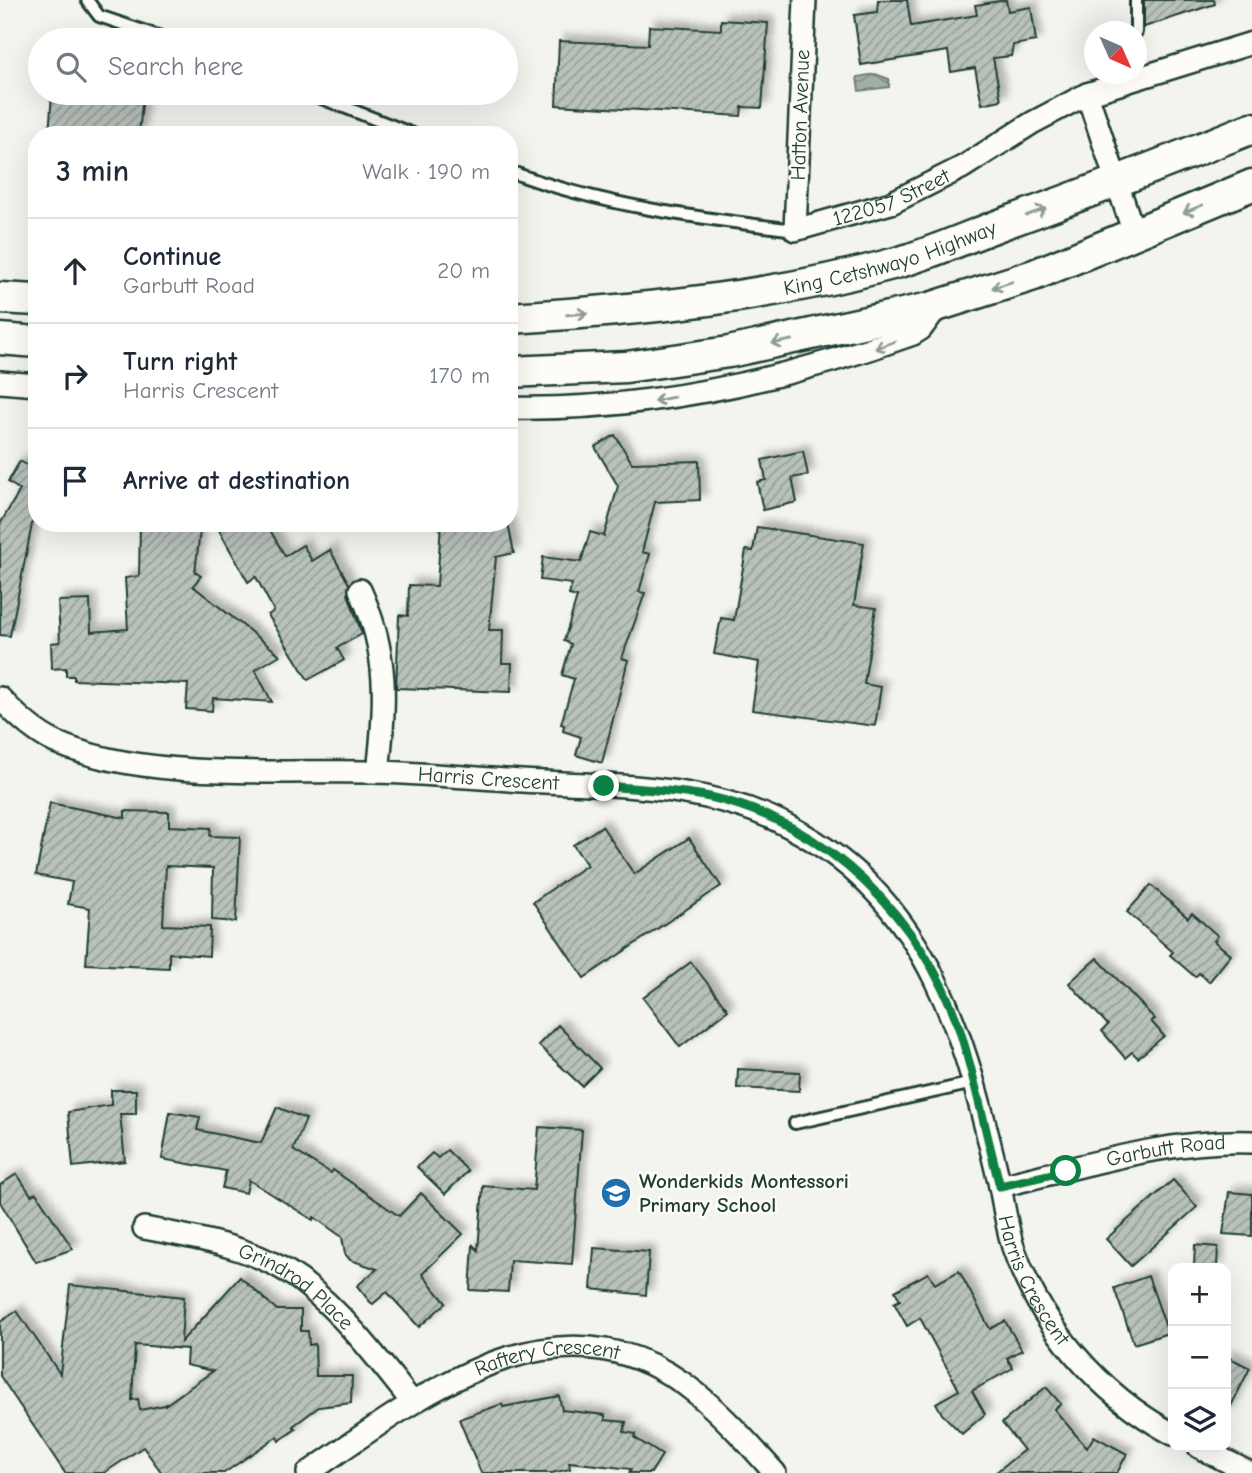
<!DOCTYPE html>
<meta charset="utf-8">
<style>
:root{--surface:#fff;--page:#f6f6f7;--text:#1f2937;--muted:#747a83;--line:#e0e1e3}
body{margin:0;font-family:"Comic Neue",sans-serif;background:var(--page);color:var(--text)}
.controls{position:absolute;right:21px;bottom:21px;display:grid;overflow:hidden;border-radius:14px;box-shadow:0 7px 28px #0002}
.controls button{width:63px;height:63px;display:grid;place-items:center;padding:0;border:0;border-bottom:2px solid var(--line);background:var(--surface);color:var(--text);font:35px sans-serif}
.compass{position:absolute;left:1084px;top:21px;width:63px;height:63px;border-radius:50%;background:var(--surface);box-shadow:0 7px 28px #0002;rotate:135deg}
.stop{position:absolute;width:21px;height:21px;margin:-16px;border:5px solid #0b8043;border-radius:50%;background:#fff}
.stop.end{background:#0b8043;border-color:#fff;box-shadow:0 2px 7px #0008}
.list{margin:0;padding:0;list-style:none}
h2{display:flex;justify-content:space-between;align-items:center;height:91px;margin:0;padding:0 28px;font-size:30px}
h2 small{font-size:23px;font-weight:400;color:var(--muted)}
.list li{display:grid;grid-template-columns:46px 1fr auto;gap:21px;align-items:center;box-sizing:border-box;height:105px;padding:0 28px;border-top:2px solid var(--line)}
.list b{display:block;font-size:26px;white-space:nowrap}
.list p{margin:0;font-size:23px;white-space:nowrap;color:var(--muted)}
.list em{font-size:23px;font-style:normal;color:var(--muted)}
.icon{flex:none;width:38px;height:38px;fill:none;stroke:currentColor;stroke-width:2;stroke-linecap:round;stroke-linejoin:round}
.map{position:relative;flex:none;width:1252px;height:1473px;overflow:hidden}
.search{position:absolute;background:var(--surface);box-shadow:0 7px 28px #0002;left:28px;top:28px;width:490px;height:77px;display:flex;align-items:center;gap:18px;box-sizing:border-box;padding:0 24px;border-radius:38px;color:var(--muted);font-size:26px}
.panel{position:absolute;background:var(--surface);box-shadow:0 7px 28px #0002;left:28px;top:126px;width:490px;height:406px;border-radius:28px}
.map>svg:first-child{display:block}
</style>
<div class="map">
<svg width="1252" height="1473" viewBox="0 0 1252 1473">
<defs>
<pattern id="water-waves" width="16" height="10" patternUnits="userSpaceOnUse" patternTransform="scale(1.75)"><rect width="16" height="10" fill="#a3aea7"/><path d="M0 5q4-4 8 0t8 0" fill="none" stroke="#848f89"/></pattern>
<pattern id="building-hatch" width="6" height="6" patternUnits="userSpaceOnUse" patternTransform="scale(1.75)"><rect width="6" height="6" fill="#b9c1bb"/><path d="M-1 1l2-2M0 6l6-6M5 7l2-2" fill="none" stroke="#969e99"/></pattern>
<filter id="shadow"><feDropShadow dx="6" dy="-6" stdDeviation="3.5" flood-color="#0004"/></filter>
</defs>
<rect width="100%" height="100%" fill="#f4f4ef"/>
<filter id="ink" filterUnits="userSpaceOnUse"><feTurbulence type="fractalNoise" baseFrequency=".0143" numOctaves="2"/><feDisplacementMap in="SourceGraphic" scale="14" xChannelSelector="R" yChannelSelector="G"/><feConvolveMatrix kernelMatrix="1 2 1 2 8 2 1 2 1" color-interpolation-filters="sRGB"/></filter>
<g filter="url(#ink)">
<!-- water -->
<polygon fill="url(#water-waves)" stroke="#6e8179" stroke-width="2" points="875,74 889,79 889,87 859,91 857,77"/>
<!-- building -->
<g fill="url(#building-hatch)" stroke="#1f3d34" stroke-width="2" fill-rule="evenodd" filter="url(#shadow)">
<polygon points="878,0 907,0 911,26 977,15 975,5 1006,0 1008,11 1031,7 1036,41 1013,45 1011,56 993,58 1001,100 982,104 975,68 951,72 948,51 861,65 854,15 877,12"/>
<polygon points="1144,0 1214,0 1215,4 1144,27"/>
<polygon points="721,20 768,23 762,108 742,107 741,116 556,105 559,41 648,45 649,26 721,30"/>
<polygon points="52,93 143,93 139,135 49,135"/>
<polygon points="615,435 632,463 699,461 700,500 655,502 642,552 650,554 639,592 645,593 622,658 628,660 602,763 576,755 581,737 563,731 564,725 561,724 574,679 562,675 571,644 564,641 577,597 569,595 572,584 540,580 543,557 581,562 590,532 604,536 618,486 595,447"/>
<polygon points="803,451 808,475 792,478 797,502 763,510 757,482 766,480 762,460"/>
<polygon points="20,461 33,469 37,463 37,499 10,636 0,635 0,524 20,490 8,482"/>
<polygon points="140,523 201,523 195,572 201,576 193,586 280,655 255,670 272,702 213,698 212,711 186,709 188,684 74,680 74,676 66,676 66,668 52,669 51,643 60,642 58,601 90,600 91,632 128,629 125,578 139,576"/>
<polygon points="215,523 266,523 285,556 303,545 312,561 330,550 349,584 348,594 362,634 337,648 344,660 308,680 268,615 274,611 256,577 248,582"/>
<polygon points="441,523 508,523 514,553 496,557 489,630 503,630 502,663 512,663 511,692 396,688 399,615 408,616 409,585 437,586"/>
<polygon points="757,527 864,543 854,605 876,608 864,684 881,687 875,726 752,710 759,662 714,654 721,618 734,620 746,550 753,551"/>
<polygon points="50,803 125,818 125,811 169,812 169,826 211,828 210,836 240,837 236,922 212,920 213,868 166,866 163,925 210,927 209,956 169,953 169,968 86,964 90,908 68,904 72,882 36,875"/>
<polygon points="602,826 634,874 689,838 721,886 584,978 533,902 587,865 573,845"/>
<polygon points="1151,885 1188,918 1192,913 1218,936 1214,941 1231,955 1209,982 1199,973 1195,977 1170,955 1173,952 1127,912"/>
<polygon points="1097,958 1155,1019 1151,1021 1164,1036 1138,1058 1132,1052 1125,1058 1102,1031 1108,1025 1069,983"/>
<polygon points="691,962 728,1010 680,1047 643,998"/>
<polygon points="558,1025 600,1068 582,1086 538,1045"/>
<polygon points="738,1069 800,1072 799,1091 737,1088"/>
<polygon points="111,1090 136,1090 136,1114 120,1114 125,1161 73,1167 68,1112 111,1105"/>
<polygon points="277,1107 306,1119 293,1150 331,1173 333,1170 399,1216 421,1193 463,1234 422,1274 446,1303 419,1327 387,1292 373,1304 370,1302 357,1286 377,1269 350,1260 345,1254 342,1237 314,1217 313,1220 249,1180 246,1193 222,1188 226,1171 162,1159 170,1112 200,1117 197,1130 261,1143"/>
<polygon points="539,1127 582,1130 572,1264 510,1260 508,1292 470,1290 473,1245 478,1250 483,1186 534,1190"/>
<polygon points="447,1150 468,1171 445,1194 417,1167 432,1153 438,1158"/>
<polygon points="17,1174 31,1195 36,1193 73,1249 36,1262 0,1202 0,1185"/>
<polygon points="1173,1180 1197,1207 1131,1266 1106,1239"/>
<polygon points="1229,1192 1252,1194 1252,1236 1223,1234"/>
<polygon points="1195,1245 1218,1247 1217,1268 1194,1266"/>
<polygon points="594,1248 649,1252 646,1295 591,1289"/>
<polygon points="959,1271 990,1329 1005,1321 1022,1350 1007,1358 1013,1368 972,1391 985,1414 962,1434 942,1414 936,1403 959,1390 920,1318 907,1326 894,1303 900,1300 895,1291 928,1273 935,1284"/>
<polygon points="1148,1276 1168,1333 1134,1344 1114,1288"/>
<path d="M240,1277L277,1310H301V1331H308L309,1345L315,1344L316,1376H352L351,1403L319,1407L293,1426L296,1429L279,1441L277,1437L272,1440L224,1473H162L143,1447L104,1473H65L0,1376V1322L17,1311L60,1374L70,1285L184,1297L181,1342ZM135,1345L187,1349L186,1365L213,1371L165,1405L140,1410L138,1399L132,1400Z"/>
<polygon points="1226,1356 1250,1368 1226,1416"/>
<polygon points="1046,1387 1061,1404 1054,1409 1087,1448 1094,1436 1127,1454 1117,1473 995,1473 1024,1450 1002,1423"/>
<polygon points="559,1396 562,1410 605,1415 605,1420 626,1422 624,1432 636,1434 635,1438 662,1455 651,1473 629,1473 631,1469 569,1462 570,1469 552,1473 481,1473 459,1419 502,1404 503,1407"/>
</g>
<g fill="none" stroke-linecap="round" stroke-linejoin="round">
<!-- service casing -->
<g stroke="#1f3d34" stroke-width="16">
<g id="service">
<polyline points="87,0 99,16 170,40"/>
<polyline points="1136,0 1136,32"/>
<polyline points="1136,45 1137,79"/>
<polyline points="309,93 415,135"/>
<path d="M509,171C601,206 698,218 795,230"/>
<polyline points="795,1123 973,1083"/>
</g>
</g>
<!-- minor casing -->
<g stroke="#1f3d34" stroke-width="26">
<g id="minor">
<path id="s1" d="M805,0L795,230L891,203L963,167L1032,123L1087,94L1252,43"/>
<polyline points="1087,94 1134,233"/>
<polyline points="0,382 37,385"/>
<path d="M509,408C646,411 785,380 913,334L921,329L938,306"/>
<path d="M360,590C389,653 386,704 378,772"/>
<path id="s2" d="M0,698C14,713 36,733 55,742C142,781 278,770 373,772C423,773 473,778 522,781C612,786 709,783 790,827C932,902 966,1042 1000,1186C1004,1207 1007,1228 1013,1247C1040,1326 1100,1395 1173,1434"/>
<path id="s3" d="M1000,1186C1083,1167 1165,1139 1252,1142"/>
<path id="s4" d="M144,1228C196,1238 256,1247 300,1280C344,1314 378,1359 412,1402"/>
<polyline points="1199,1447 1250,1473"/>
<path id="s5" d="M308,1473C422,1395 561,1283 696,1393C725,1417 751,1446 775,1473"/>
</g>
</g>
<!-- secondary casing -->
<g stroke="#1f3d34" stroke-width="35">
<g id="secondary">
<polyline points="0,298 37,300"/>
<path id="s6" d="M509,318C640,310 769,298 896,263C933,253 969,236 1005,223C1088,193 1170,161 1252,128"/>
<polyline points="0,339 37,342"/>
<polyline points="509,372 626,367 729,352 930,308 1034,275 1252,185"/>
</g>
</g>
<!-- service -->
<use href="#service" stroke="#fdfcf7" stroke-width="10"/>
<!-- minor -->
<use href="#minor" stroke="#fdfcf7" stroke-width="21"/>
<!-- secondary -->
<use href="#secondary" stroke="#fdfcf7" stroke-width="30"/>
</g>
<!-- one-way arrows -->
<defs><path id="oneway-shaft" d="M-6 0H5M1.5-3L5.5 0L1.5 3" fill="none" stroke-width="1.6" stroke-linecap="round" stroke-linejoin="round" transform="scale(1.75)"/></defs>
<g stroke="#8e9c96">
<use href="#oneway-shaft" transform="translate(1193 209) rotate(158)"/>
<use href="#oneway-shaft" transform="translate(1036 212) rotate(-20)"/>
<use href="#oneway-shaft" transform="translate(1002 285) rotate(162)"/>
<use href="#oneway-shaft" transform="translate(577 314) rotate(-4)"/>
<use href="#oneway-shaft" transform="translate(782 342) rotate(169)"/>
<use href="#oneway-shaft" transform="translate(885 345) rotate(160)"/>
<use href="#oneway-shaft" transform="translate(664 399) rotate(168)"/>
</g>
</g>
<g fill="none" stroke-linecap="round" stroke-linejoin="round" filter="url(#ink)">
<!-- route -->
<path stroke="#0b8043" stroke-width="9" d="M604,786C640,789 676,790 710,797C826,822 924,920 960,1031C976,1082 986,1135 1000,1186L1066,1171"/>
</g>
<!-- icons -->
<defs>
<g id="school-disc" transform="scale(1.575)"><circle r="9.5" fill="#1f6fb2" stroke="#fdfcf7"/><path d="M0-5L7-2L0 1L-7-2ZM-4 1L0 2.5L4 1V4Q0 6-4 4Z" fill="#fff"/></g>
</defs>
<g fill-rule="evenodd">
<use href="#school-disc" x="616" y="1193"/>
</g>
<g text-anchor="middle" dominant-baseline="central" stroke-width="5" stroke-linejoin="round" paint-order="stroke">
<!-- street labels -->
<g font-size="21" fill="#1f3d34" stroke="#fdfcf7">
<text transform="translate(800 115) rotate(-88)">Hatton Avenue</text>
<text stroke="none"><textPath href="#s1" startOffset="332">122057 Street</textPath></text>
<text stroke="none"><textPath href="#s6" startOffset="387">King Cetshwayo Highway</textPath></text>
<text stroke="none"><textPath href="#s2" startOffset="508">Harris Crescent</textPath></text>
<text stroke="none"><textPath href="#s3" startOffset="170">Garbutt Road</textPath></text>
<text stroke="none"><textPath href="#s2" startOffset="1348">Harris Crescent</textPath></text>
<text stroke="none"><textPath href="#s4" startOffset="166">Grindrod Place</textPath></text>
<text stroke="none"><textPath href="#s5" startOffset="271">Raftery Crescent</textPath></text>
</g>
<!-- poi labels -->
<g font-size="21" font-weight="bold" fill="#1f3d34" stroke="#fdfcf7" text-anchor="start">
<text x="639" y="1181">Wonderkids Montessori<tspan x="639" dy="24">Primary School</tspan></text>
</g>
</g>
</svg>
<div class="controls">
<button>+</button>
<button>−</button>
<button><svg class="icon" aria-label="layers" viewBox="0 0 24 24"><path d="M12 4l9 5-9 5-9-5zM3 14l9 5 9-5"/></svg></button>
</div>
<svg class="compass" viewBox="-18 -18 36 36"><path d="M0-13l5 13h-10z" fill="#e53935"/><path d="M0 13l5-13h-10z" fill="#747a83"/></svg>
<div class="stop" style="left:1066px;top:1171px"></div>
<div class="stop end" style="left:604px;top:786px"></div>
<div class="search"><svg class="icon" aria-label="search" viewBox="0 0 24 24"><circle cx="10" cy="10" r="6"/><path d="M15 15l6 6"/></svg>Search here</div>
<section class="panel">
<h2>3 min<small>Walk · 190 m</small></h2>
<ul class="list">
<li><svg class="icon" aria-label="ahead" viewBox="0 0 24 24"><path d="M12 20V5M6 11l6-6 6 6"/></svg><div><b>Continue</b><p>Garbutt Road</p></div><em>20 m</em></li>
<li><svg class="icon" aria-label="right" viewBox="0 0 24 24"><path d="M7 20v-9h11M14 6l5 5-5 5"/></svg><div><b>Turn right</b><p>Harris Crescent</p></div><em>170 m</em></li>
<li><svg class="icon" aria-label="arrive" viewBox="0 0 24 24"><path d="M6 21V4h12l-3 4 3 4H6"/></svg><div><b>Arrive at destination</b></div></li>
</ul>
</section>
</div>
